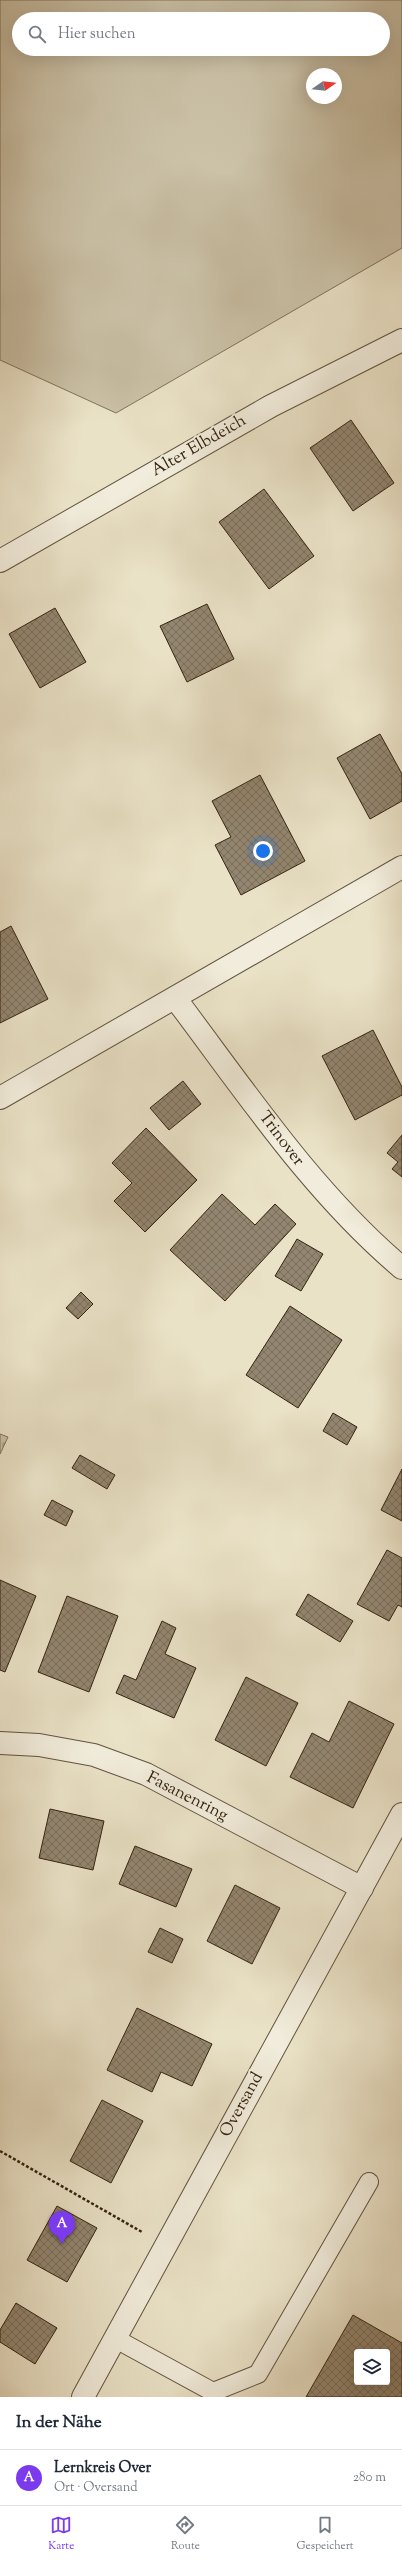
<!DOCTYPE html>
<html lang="de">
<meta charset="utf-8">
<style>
:root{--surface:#fff;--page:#f2f2f3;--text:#1f2937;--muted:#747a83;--line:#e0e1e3;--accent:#7c3aed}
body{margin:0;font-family:"Sorts Mill Goudy",serif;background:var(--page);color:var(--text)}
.controls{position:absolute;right:12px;bottom:12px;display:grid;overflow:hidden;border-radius:4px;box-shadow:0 4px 16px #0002}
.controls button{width:36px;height:36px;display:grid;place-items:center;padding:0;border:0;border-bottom:1px solid var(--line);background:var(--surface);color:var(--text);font:20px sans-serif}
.compass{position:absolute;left:306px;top:68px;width:36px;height:36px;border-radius:50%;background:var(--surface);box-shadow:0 4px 16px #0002;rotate:76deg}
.you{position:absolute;left:263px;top:851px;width:14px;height:14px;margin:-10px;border:3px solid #fff;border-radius:50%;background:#1a73e8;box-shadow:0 0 0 6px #1a73e833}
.badge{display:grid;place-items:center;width:26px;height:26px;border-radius:50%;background:var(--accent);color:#fff;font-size:13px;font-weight:700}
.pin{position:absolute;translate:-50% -33px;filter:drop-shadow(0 1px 2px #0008)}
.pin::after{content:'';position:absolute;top:21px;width:14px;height:12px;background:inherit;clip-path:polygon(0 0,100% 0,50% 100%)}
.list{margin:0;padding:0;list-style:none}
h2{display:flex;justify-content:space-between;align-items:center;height:52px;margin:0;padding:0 16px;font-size:17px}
h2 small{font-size:13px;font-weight:400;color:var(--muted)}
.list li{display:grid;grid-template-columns:26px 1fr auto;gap:12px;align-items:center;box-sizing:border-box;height:56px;padding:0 16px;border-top:1px solid var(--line)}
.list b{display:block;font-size:15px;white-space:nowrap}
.list p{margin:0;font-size:13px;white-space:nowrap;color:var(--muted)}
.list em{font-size:13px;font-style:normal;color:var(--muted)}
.icon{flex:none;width:22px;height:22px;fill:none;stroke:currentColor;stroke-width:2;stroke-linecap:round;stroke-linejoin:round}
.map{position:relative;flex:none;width:402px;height:2397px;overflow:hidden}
.search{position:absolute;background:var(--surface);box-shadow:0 4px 16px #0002;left:12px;right:12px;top:12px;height:44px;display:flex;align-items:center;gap:10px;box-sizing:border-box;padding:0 14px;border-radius:22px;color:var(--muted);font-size:15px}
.sheet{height:108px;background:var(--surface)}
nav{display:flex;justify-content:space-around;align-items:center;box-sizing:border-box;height:56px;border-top:1px solid var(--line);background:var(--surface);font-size:11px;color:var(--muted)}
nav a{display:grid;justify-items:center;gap:2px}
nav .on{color:var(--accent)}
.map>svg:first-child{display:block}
</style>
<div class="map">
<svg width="402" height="2397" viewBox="0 0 402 2397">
<defs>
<pattern id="cemetery-stones" width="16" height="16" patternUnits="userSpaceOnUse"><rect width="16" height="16" fill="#cbc2a8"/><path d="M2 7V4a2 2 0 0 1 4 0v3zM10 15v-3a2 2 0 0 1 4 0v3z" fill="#afa690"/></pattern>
<pattern id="building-cross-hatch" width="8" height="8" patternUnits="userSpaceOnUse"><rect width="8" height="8" fill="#938670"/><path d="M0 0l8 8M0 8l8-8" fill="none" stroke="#796d5b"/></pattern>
</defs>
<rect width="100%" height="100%" fill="#eae2c7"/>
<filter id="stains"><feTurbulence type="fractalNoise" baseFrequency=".005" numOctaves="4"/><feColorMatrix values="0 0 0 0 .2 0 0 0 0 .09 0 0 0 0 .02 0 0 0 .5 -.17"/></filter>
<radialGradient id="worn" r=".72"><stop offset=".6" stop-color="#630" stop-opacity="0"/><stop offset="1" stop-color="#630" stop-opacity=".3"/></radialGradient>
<!-- grass -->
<path fill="#cbc2a8" stroke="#80725c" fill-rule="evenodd" d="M0,0H402V248L116,413L0,360ZM19,19H383V49H19ZM312,74H336V98H312Z"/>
<!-- cemetery -->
<polygon fill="url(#cemetery-stones)" stroke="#80725c" points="0,1434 8,1437 0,1454"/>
<!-- building -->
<g fill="url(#building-cross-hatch)" stroke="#342311" fill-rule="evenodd">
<polygon points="351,420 394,483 353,511 310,448"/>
<polygon points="264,489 314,556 269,589 219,522"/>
<polygon points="207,604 234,659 187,682 160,626"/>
<polygon points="55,608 86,662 40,688 9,634"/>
<polygon points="380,734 402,774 402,801 370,819 337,758"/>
<polygon points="260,775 305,861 241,895 215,845 231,837 212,801"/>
<polygon points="11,926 48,999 0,1023 0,932"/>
<polygon points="373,1030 402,1087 402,1095 355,1120 322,1056"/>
<polygon points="183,1081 201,1104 169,1130 150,1108"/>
<polygon points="146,1128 197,1180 145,1232 114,1201 132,1183 112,1163"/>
<polygon points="402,1135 402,1177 392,1169 398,1162 387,1153"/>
<polygon points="222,1194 255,1225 275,1204 296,1224 225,1301 170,1250"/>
<polygon points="297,1239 323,1254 301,1291 275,1276"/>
<polygon points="81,1292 93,1304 78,1319 66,1308"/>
<polygon points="290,1306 342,1340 298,1408 246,1375"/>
<polygon points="333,1413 357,1427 347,1445 323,1431"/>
<polygon points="80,1455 115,1475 107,1489 72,1468"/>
<polygon points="402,1469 402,1521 381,1510"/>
<polygon points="52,1500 73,1511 66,1526 44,1515"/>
<polygon points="387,1550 402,1558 402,1607 398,1605 389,1621 357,1604"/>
<polygon points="0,1580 36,1596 5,1672 0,1670"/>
<polygon points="308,1594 353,1621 340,1642 296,1615"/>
<polygon points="67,1596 118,1616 89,1692 38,1672"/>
<polygon points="162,1621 176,1628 165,1654 196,1668 174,1718 116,1693 124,1675 136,1680"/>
<polygon points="246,1677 298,1703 266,1766 215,1740"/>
<polygon points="349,1701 394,1724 353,1808 290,1777 312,1733 329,1742"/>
<polygon points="50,1809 104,1821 93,1870 39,1858"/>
<polygon points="135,1846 192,1869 176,1907 119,1884"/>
<polygon points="235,1885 280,1908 252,1964 207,1941"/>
<polygon points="160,1928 183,1939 172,1963 148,1952"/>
<polygon points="137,2008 212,2044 192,2086 161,2072 152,2092 107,2070"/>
<polygon points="102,2100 143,2121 111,2183 70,2161"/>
<polygon points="57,2206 97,2228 67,2282 27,2260"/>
<polygon points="16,2303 57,2328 35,2364 0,2342 0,2330"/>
<path d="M353,2315L402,2343V2397H306ZM357,2352H387V2382H357Z"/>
</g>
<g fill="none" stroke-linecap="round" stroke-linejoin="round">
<!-- service casing -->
<g stroke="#62533e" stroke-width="20">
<polyline id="service" points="114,2338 213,2392 258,2374 369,2182"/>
</g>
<!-- minor casing -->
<g stroke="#62533e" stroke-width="24">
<g id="minor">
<polyline points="0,561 271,406 402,340"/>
<path d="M175,998C246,1092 312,1192 402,1268"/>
<polyline points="0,1098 402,867"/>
<polyline points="0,1743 39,1745 94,1755 146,1774 362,1888"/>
<polyline points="83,2397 402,1814"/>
</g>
</g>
<!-- path -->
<polyline stroke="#342311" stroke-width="2.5" stroke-dasharray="3 2" stroke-linecap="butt" points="0,2151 142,2232"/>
<!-- service -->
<use href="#service" stroke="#f1ecdb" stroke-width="18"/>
<!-- minor -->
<use href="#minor" stroke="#f1ecdb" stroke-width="22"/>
</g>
<g text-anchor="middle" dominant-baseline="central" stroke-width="4" stroke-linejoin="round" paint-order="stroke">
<!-- street labels -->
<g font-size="17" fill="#342311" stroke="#f1ecdb">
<text transform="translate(199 446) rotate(-30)">Alter Elbdeich</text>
<text transform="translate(281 1139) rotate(53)">Trinover</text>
<text transform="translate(187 1797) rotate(27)">Fasanenring</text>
<text transform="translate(242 2105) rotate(-61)">Oversand</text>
</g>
</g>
<rect width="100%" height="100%" filter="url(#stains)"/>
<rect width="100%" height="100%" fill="url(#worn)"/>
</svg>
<div class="controls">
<button><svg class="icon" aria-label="layers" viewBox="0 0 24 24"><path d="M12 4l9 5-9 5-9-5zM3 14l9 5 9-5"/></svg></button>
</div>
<svg class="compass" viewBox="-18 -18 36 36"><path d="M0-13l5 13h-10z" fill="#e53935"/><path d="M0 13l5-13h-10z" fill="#747a83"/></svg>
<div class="you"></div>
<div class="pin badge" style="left:62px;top:2244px">A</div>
<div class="search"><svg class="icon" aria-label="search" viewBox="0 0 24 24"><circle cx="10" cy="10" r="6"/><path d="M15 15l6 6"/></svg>Hier suchen</div>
</div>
<section class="sheet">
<h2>In der Nähe<small></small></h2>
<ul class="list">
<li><span class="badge">A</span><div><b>Lernkreis Over</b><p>Ort · Oversand</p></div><em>280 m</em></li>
</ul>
</section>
<nav>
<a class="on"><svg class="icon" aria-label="map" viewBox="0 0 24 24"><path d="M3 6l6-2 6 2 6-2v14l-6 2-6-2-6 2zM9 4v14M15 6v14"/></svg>Karte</a>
<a><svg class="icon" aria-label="directions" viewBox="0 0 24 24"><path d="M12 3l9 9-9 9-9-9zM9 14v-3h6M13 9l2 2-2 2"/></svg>Route</a>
<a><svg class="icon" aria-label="saved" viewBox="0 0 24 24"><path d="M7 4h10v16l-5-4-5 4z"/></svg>Gespeichert</a>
</nav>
